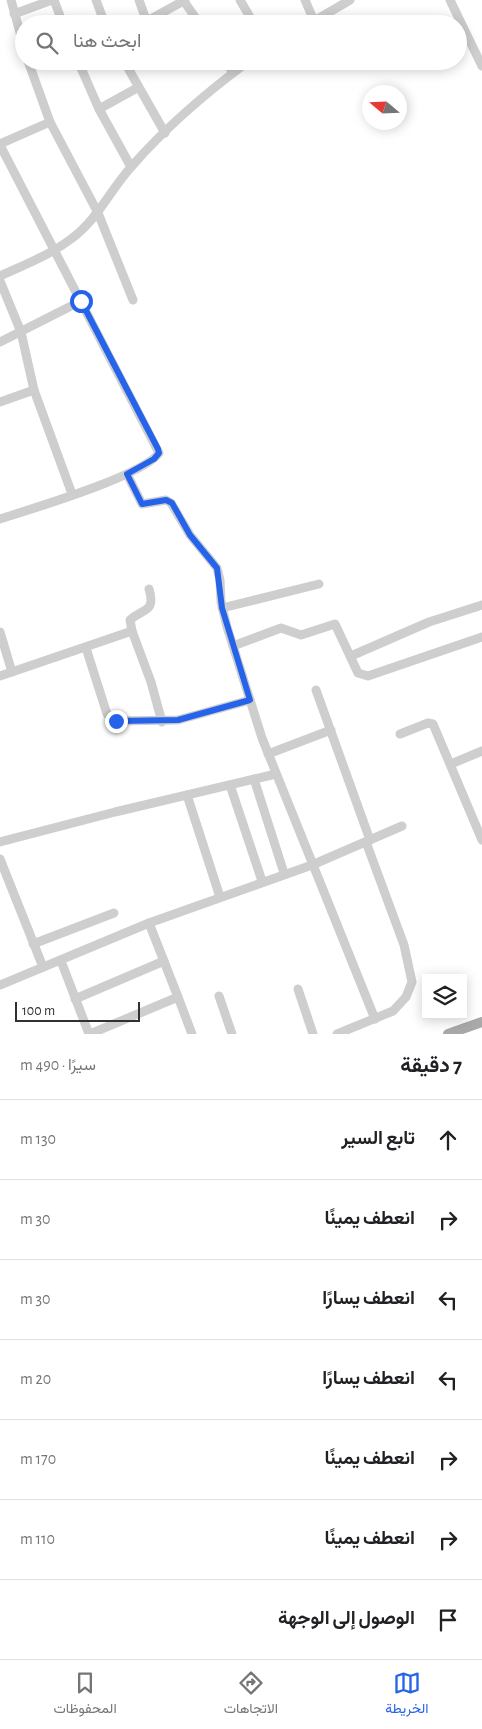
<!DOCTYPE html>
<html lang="ar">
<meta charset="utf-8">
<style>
:root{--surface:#fff;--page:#f6f6f6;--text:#202124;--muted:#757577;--line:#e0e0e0;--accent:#2563eb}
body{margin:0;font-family:"Alegreya Sans",Vazirmatn,sans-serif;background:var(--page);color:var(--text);direction:rtl}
.controls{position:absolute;right:15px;bottom:15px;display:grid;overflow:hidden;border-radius:0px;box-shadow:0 2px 12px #0003}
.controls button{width:45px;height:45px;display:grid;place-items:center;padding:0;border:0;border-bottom:1px solid var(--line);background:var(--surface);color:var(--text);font:25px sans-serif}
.compass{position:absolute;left:362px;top:85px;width:45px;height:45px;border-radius:50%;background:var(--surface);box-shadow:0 2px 12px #0003;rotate:289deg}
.scale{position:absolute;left:15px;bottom:12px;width:125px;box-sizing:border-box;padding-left:5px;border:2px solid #313131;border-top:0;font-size:14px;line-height:18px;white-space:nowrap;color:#313131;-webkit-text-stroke:4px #fff;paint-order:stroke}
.stop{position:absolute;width:15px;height:15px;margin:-11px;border:4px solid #2563eb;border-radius:50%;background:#fff}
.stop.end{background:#2563eb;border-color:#fff;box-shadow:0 1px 5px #0008}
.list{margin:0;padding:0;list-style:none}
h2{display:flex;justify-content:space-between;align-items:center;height:65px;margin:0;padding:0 20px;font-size:21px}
h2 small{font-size:16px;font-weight:400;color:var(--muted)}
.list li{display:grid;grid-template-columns:32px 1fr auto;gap:15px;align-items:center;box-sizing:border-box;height:80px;padding:0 20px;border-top:1px solid var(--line)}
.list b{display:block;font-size:19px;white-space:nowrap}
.list em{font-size:16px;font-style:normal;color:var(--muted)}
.icon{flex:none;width:28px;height:28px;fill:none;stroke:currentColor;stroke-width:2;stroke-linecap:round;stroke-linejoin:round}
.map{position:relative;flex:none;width:482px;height:1034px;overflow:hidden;direction:ltr}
.search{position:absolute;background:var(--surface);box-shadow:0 2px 12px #0003;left:15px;right:15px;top:15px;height:55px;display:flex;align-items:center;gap:12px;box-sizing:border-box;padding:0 18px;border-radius:28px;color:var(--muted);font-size:19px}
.sheet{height:625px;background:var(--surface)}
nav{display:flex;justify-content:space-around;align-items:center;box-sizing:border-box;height:70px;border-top:1px solid var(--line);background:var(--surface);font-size:14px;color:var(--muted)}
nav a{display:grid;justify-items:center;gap:2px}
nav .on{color:var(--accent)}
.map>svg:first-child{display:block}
</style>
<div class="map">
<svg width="482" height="1034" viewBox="0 0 482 1034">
<rect width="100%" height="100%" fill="#fff"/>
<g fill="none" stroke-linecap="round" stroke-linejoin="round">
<!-- minor -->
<g stroke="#cecece" stroke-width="9">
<polyline points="11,0 24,47"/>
<polyline points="54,0 63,24"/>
<polyline points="96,0 105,24"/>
<polyline points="139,0 145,17 149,20 185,0"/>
<polyline points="183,0 200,24"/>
<polyline points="240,0 254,24"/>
<polyline points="305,0 314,21"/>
<polyline points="450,0 482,66"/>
<polyline points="14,14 52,0"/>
<polyline points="309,24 350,0"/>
<polyline points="28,61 50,122 98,213 133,300"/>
<polyline points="78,61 99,109 131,167"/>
<polyline points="124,61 165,133"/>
<polyline points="226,61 233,73"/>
<polyline points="99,109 137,88"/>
<polyline points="0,144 50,122"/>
<path d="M0,145L159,453C143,476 31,509 0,519"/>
<path d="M0,276C24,265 50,255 71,239C98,219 110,190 132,166C166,127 207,92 249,61"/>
<polyline points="0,281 21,332 34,390 72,494"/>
<polyline points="0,342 81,301"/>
<polyline points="0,402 34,390"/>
<polyline points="127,474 142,504 166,500 171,503 190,535 217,568 220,580 221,602 227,627 262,738 375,1019"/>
<polyline points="222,608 319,584"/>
<polyline points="132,631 151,682 162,722"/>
<polyline points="0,632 12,672"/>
<polyline points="233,646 281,628 301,635 335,624 358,673 368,676 482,637"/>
<polyline points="86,648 107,714 115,721 178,720 250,700"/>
<polyline points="351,656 429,622 482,605"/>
<path d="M0,676L132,631L130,620C143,608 156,613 149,589"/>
<polyline points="316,690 370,840"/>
<polyline points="400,734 428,723 433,724 482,840"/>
<polyline points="268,754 331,730"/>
<polyline points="451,764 482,751"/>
<polyline points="254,779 284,873"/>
<polyline points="230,785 262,881"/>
<polyline points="187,795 220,897"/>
<polyline points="0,842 115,812 276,774"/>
<polyline points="0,859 43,967"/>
<polyline points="149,923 178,997"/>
<polyline points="33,944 114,913"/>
<polyline points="61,961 89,1034"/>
<polyline points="0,985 149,923 312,865 402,826"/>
<polyline points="298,989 313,1034"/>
<polyline points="219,996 232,1034"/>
<polyline points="75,999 164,961"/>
<polyline points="90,1034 178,997 192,1034"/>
<polyline points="337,1034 393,1011 406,997 412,982 404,945 366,842"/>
</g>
<!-- major -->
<polyline stroke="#a9a9a9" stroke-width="10" points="448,1034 482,1022"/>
</g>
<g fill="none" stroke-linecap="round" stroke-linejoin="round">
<!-- route -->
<polyline stroke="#2563eb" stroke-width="6" points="81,301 158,449 159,453 154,459 127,474 142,504 166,500 172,503 190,535 217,568 222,608 250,700 178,720 116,721"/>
</g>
</svg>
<div class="controls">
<button><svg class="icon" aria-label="layers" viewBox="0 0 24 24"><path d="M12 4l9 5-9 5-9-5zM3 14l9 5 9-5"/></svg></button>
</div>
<svg class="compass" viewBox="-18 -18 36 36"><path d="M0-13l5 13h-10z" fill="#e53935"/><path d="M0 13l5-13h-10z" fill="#757577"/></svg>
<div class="scale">100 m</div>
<div class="stop" style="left:81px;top:301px"></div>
<div class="stop end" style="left:116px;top:721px"></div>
<div class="search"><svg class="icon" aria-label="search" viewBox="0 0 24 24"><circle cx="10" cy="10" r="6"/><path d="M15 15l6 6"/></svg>ابحث هنا</div>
</div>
<section class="sheet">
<h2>7 دقيقة<small>سيرًا · 490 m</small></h2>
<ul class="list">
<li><svg class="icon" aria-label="ahead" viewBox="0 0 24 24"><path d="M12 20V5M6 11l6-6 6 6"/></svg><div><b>تابع السير</b></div><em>130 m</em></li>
<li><svg class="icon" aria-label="right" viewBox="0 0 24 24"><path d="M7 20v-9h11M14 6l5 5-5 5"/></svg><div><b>انعطف يمينًا</b></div><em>30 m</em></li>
<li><svg class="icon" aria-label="left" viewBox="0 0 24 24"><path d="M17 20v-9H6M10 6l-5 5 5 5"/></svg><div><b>انعطف يسارًا</b></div><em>30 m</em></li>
<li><svg class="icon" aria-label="left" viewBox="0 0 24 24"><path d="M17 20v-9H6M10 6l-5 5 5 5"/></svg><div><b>انعطف يسارًا</b></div><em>20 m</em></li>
<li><svg class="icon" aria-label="right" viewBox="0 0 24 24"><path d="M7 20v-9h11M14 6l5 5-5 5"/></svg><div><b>انعطف يمينًا</b></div><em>170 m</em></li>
<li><svg class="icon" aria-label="right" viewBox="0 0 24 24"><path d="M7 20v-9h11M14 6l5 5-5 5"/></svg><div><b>انعطف يمينًا</b></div><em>110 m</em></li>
<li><svg class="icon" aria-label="arrive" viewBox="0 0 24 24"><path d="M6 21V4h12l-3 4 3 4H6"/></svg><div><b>الوصول إلى الوجهة</b></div></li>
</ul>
</section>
<nav>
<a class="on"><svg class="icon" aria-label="map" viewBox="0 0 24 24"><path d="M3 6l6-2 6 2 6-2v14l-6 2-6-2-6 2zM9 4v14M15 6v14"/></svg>الخريطة</a>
<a><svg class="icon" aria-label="directions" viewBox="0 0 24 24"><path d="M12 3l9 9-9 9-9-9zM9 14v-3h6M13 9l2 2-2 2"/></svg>الاتجاهات</a>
<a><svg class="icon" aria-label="saved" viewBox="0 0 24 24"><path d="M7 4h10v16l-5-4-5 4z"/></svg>المحفوظات</a>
</nav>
